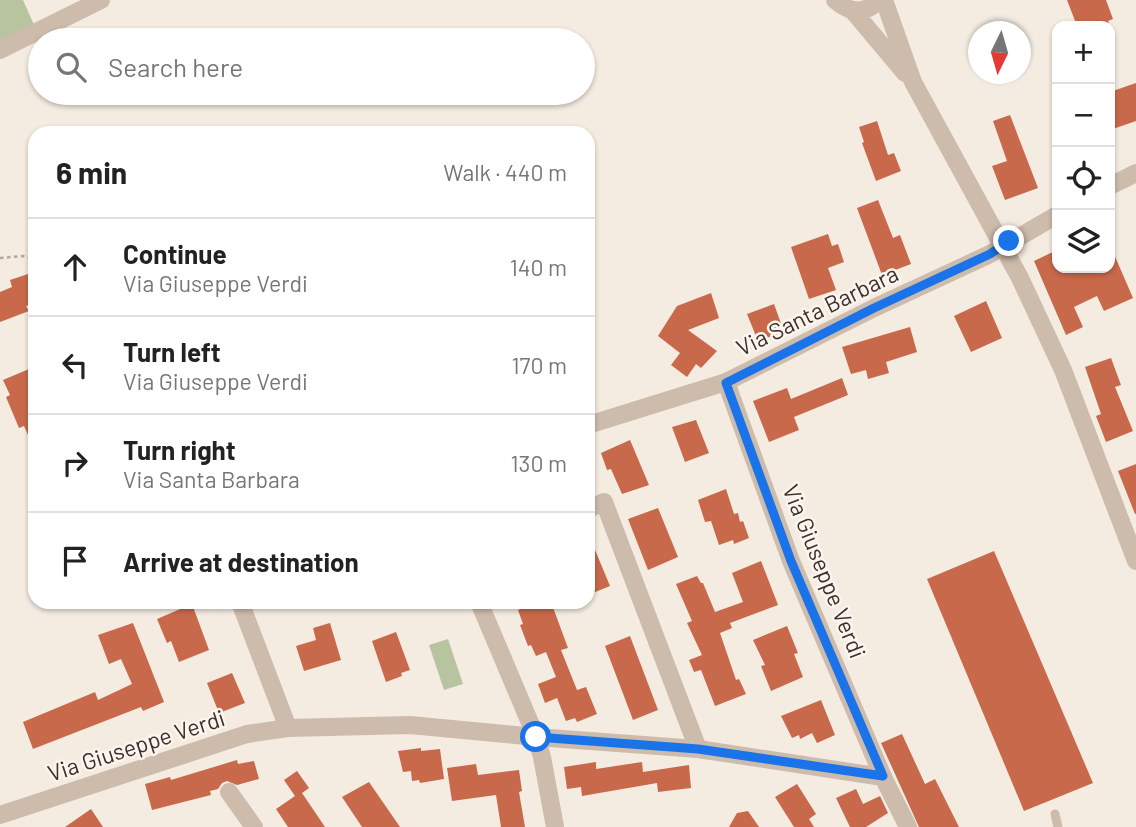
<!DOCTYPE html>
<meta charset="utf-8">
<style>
:root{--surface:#fff;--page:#f6f6f6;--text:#222;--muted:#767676;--line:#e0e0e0}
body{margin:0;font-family:Barlow,sans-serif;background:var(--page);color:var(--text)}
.controls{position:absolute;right:21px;top:21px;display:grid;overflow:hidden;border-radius:14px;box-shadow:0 2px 5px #0004}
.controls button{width:63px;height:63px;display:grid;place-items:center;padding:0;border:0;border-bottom:2px solid var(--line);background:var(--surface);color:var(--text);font:35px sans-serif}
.compass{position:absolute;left:968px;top:21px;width:63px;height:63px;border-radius:50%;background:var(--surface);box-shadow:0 2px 5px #0004;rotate:185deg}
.stop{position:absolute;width:21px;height:21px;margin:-16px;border:5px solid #1a73e8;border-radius:50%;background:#fff}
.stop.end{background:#1a73e8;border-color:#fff;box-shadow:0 2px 7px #0008}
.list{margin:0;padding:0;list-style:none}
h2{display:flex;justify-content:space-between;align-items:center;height:91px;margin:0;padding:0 28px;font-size:30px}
h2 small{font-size:23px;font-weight:400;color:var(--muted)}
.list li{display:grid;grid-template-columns:46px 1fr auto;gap:21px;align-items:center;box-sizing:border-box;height:98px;padding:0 28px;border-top:2px solid var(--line)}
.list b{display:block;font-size:26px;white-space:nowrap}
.list p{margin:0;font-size:23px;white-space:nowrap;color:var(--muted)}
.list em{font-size:23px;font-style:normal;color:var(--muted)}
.icon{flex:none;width:38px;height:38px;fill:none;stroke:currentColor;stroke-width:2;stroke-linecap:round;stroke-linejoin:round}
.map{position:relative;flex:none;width:1136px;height:827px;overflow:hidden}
.search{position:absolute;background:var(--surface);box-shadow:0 2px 5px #0004;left:28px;top:28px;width:567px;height:77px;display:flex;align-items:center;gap:18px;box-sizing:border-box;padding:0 24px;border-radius:38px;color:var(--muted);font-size:26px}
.panel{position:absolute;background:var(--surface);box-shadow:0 2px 5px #0004;left:28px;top:126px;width:567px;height:483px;border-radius:21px}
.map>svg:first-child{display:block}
</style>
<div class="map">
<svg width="1136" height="827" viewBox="0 0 1136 827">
<rect width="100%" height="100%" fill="#f4ebe1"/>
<!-- green -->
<g fill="#b8c4a0">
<polygon points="0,0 23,0 35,27 0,44"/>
<polygon points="448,639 463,684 444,690 429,645"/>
</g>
<!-- building -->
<g fill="#c8694b">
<polygon points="1067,0 1106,0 1113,19 1108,21 1110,26 1077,26"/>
<polygon points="1136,83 1136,121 1110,130 1110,92"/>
<polygon points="1010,115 1038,188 1005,200 992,166 1007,161 993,121"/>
<polygon points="877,121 888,155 894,153 901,171 876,181 862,143 864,142 859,127"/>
<polygon points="878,200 893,238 900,235 911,264 882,275 857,208"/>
<polygon points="828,234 832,246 838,244 844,262 828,268 836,290 809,299 791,247"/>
<polygon points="1110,245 1133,298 1104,311 1097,296 1074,307 1083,327 1066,335 1034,261 1057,250 1057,268 1110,268"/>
<polygon points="28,274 35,292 35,303 26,306 29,311 0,322 0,292 12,287 10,280"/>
<polygon points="711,293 719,318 688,330 717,351 701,368 696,364 687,377 671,365 680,353 658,336 677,306"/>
<polygon points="986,301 1002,338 971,352 954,316"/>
<polygon points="774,304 784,332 758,341 747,314"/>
<polygon points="910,327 917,352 886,362 889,373 868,379 866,370 851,374 842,347"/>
<polygon points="1111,358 1121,385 1115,387 1133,431 1106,442 1096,416 1101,414 1085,367"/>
<polygon points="29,369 35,383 35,451 24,426 19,428 6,397 10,395 3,380"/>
<polygon points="842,378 848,395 794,417 799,430 769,442 753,401 787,388 791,399"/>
<polygon points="696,420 709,453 685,462 672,427"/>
<polygon points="630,440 649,485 622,494 611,469 607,470 601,453"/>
<polygon points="1136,464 1136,514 1135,514 1118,471"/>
<polygon points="726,489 734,514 738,513 740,522 743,521 749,538 734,544 733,540 719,545 711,521 705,522 698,500"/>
<polygon points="658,508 678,557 648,570 628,519"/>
<polygon points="588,533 610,586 588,595"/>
<polygon points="994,551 1093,783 1024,811 927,579"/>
<polygon points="761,561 778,605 730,623 732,628 720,633 736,680 739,679 746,694 715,706 701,670 694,672 689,660 702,655 687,623 692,621 676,584 697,576 701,583 703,583 715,612 743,602 732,573"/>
<polygon points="539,602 551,602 568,648 561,650 577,690 586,687 597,714 577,722 575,718 566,721 557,698 545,703 538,684 556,677 546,652 536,656 531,645 528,646 520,625 523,624 518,610"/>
<polygon points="192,604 209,650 179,662 171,641 167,643 157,619"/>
<polygon points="133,623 164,702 143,711 141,707 33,749 23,722 95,692 98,700 132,684 121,659 109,664 98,635"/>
<polygon points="330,623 341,660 304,671 296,646 316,640 313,628"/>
<polygon points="787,626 798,653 794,654 803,677 771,691 761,666 765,665 753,640"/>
<polygon points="396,632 410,670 401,673 402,676 386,682 372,641"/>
<polygon points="630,636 658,710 633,720 605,646"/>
<polygon points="232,673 245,703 219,713 207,683"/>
<polygon points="821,700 835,735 817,743 812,733 800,739 799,735 792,738 781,716"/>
<polygon points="902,734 925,784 935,779 959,827 919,827 881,743"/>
<polygon points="421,748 421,751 440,749 444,779 420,783 419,780 412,781 411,771 403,772 398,751"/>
<polygon points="237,760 238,764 254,761 259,779 237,785 227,781 222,783 218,789 210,791 211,795 152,810 145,784 170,777 171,780"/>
<polygon points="596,762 596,769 642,762 643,772 689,765 691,788 658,792 657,783 582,796 581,787 567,789 564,767"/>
<polygon points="476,764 478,775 519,770 522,791 519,792 525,827 501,827 496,795 452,801 447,768"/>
<polygon points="297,771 309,788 302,793 325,827 288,827 276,809 295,796 284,780"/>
<polygon points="369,782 400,827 362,827 342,797"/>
<polygon points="797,784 816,814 809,819 814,827 794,827 775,797"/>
<polygon points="856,789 863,804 880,796 888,813 866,827 850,827 836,798"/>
<polygon points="91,809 103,827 65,827"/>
<polygon points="748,811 759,827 729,827 737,813"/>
</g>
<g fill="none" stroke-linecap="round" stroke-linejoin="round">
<!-- path -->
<polyline stroke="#b9a596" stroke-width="2.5" stroke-dasharray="3.5 3.5" stroke-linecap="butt" points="0,258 23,256 35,259"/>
<!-- service -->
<polyline stroke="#cdbbac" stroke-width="9" points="1055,814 1058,827"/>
<!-- minor -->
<g stroke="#cdbbac" stroke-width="18">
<polyline points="0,50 101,0"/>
<polyline points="1110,186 1136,173"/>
<polyline points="726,382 791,561 883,777"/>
<polyline points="588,425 726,382 874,308 990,254 1057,215"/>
<polyline points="588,509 604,502 698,749"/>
<polyline points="240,602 288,728"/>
<polyline points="479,602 536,737 542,757 555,827"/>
<polyline points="229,792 254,827"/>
<polyline points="0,815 247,734 288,728 410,725 536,737 698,749 883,777 908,827"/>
</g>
<!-- tertiary -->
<g stroke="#cdbbac" stroke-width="18">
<path d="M835,0C849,13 865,15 879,0"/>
<polyline points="884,0 913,82 1020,278 1063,370 1136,561"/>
<polyline points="853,11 905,73"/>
</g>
</g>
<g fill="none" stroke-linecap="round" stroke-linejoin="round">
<!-- route -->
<polyline stroke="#1a73e8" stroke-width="9" points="536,737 698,749 883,776 791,561 726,383 874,308 990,254 1009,241"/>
</g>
<g text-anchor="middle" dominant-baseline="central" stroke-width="5" stroke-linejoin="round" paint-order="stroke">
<!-- street labels -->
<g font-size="23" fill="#3b302b" stroke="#fbf5ee">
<text transform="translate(817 310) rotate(-26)">Via Santa Barbara</text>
<text transform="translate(825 571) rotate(68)">Via Giuseppe Verdi</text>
<text transform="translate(136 745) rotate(-18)">Via Giuseppe Verdi</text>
</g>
</g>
</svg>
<div class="controls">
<button>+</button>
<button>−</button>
<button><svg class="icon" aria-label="locate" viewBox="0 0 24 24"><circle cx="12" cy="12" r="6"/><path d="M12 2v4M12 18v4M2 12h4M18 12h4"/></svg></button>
<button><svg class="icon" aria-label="layers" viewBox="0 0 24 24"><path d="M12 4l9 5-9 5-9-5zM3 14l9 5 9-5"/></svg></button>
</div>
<svg class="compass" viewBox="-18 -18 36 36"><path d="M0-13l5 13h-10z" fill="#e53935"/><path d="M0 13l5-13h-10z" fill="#767676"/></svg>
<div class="stop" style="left:536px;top:737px"></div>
<div class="stop end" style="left:1009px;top:241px"></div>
<div class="search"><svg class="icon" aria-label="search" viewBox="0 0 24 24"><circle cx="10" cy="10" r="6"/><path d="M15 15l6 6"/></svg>Search here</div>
<section class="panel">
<h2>6 min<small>Walk · 440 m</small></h2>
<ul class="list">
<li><svg class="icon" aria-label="ahead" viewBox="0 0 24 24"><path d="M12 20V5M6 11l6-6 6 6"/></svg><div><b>Continue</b><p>Via Giuseppe Verdi</p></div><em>140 m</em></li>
<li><svg class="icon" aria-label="left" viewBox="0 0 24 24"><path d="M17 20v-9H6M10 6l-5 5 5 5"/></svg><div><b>Turn left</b><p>Via Giuseppe Verdi</p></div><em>170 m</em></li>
<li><svg class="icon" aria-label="right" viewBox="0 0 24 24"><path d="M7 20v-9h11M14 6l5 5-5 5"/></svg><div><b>Turn right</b><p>Via Santa Barbara</p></div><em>130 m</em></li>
<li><svg class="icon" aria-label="arrive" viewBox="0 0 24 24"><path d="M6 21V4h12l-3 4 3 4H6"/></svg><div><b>Arrive at destination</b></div></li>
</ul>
</section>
</div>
